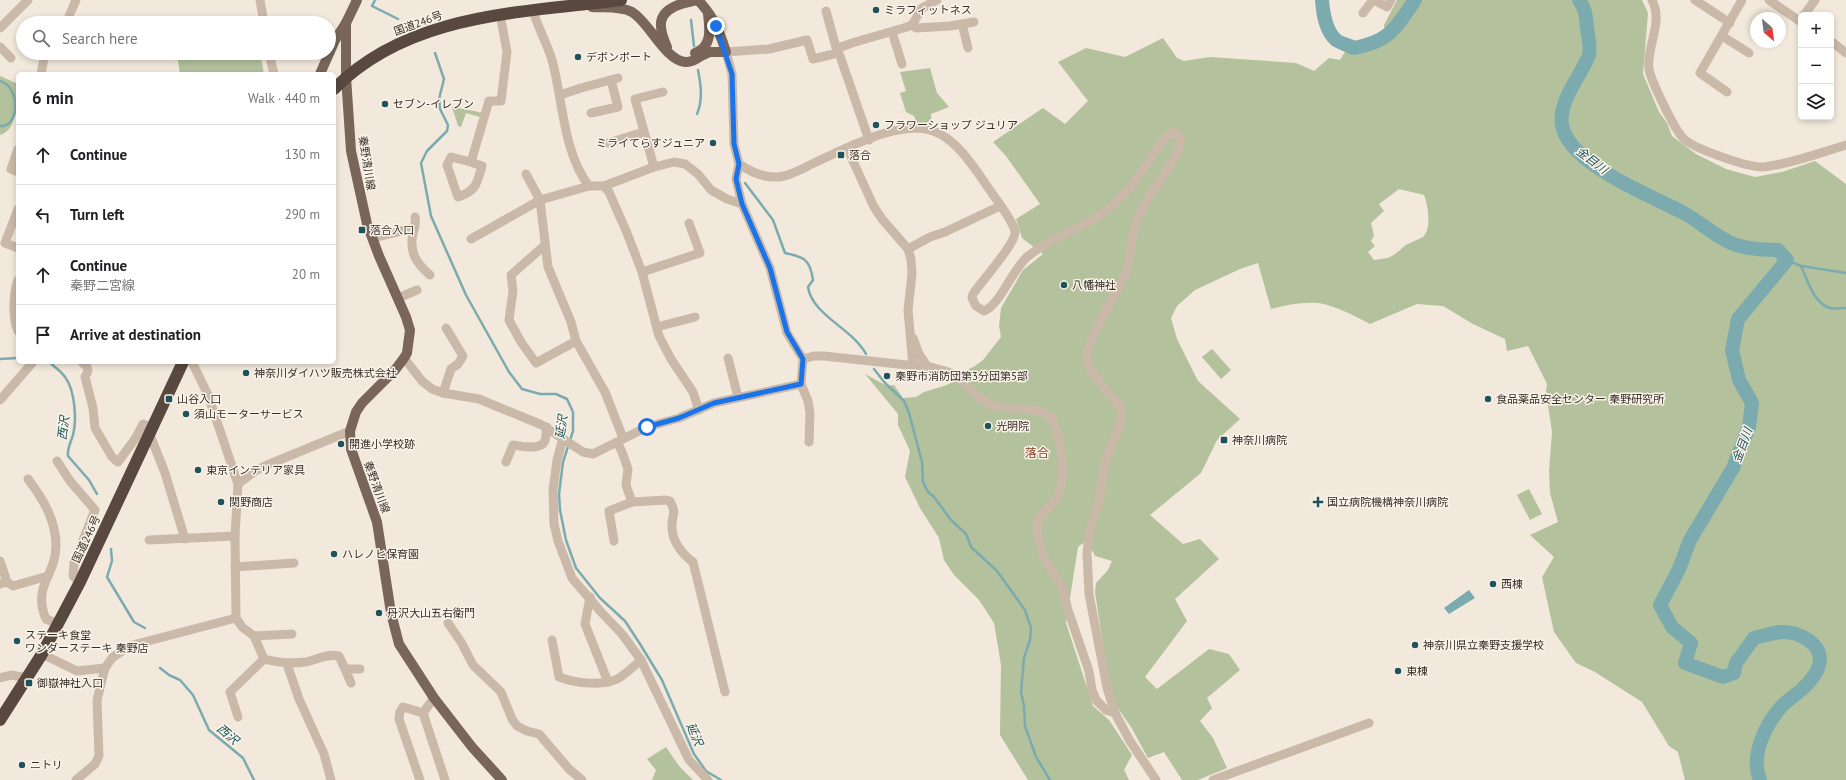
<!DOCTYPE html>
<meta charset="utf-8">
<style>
:root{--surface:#fff;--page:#f2f2f2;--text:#202124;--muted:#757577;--line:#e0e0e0}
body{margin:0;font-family:"PT Sans","Noto Sans JP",sans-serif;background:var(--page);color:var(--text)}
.controls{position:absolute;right:12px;top:12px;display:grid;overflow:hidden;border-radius:6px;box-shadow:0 2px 6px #0003}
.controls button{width:36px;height:36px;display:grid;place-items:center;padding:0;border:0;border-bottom:1px solid var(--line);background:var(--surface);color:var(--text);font:20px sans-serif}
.compass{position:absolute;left:1750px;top:12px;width:36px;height:36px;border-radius:50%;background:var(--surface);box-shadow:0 2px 6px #0003;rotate:152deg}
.stop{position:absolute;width:12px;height:12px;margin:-9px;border:3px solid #1a73e8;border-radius:50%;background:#fff}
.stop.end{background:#1a73e8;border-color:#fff;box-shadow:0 1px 4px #0008}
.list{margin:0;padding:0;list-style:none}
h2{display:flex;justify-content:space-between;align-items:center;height:52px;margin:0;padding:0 16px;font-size:17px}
h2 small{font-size:13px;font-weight:400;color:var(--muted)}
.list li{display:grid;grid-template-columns:26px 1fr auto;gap:12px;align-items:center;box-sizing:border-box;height:60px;padding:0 16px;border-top:1px solid var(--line)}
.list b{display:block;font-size:15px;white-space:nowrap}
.list p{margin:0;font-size:13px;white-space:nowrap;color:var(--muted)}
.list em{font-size:13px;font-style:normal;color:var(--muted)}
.icon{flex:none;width:22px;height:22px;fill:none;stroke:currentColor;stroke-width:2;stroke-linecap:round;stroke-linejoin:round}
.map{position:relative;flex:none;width:1846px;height:780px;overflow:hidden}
.search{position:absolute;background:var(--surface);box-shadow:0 2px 6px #0003;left:16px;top:16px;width:320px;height:44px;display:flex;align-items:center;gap:10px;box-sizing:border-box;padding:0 14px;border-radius:22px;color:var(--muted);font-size:15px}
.panel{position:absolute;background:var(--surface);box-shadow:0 2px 6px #0003;left:16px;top:72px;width:320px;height:292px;border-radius:6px}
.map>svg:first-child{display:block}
</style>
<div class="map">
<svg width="1846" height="780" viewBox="0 0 1846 780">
<rect width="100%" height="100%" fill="#f2e9dc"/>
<!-- green -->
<g fill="#b3c19c" fill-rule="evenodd">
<path d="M1397,0H1642L1648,13L1643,74L1659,112L1667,123L1672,136L1696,154L1726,169L1755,177L1782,172L1815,161L1846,184V780H1685L1678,752L1669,746L1642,702L1595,672L1576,663L1554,632L1542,577L1554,557L1530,535L1558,522L1550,493L1549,471L1552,432L1546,392L1547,384L1528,346L1507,351L1505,339L1473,324L1443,306L1417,304L1370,324C1357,317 1332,304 1317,303C1301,302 1286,305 1271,309L1258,263L1240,269L1195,290L1177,306L1171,318L1177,339L1198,381L1240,419L1217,440L1201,473L1150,515L1183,544L1200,539L1219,559L1175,599L1187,621L1145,677L1157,689L1209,649L1229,654L1240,670L1207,698L1212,708L1200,721L1213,738L1227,768L1198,780H1182L1164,752L1148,758L1131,727L1115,704L1106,666L1095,592L1096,583L1108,570L1112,561L1095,556L1087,540L1078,547L1066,623L1093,706L1109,720L1132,755L1124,770L1129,780H1028L1000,735L1001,665L994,623L979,600L954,575L944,560L939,538L920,508L905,477L910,451L898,425V414L865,374L887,386L894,385L903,398L916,397L924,392L947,385L962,376L967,370L975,366L983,360L1001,337L999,326L1001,308L1023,270L1043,254L1022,238L1016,219L1040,204L1006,156L993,142L1043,108L1065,124L1088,101L1058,62L1086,48L1125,57L1163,38L1177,58L1184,61L1210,57L1296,63L1314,71L1329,58L1340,60L1351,42H1364L1385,32L1384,25ZM1399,189L1424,195C1428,204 1432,229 1423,237C1418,240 1411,242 1406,245C1391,257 1393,258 1374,260L1368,252L1375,246L1371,241L1374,236L1371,223L1384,211L1379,204Z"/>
<polygon points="186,53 260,53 264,74 180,74 177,55"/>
<polygon points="930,68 937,93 949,107 931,114 932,126 917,123 914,116 906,112 900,93 906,91 900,72"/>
<path d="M0,76L18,84C18,98 18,130 0,135Z"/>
<path d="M452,107C462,109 471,110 482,113L480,117L466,113L461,127L458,126Z"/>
<polygon points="1212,349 1231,370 1221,379 1202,357"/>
<polygon points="1529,489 1542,514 1530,520 1517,495"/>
<polygon points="666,747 679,766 693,780 652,780 656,770 647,759"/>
</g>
<!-- water -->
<polygon fill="#7babaf" points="1469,590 1475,598 1449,614 1444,608"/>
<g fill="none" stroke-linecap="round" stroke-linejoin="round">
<!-- stream -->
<g stroke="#7babaf" stroke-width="2.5">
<polyline points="375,0 372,6 398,19"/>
<polyline points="691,20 694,46"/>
<polyline points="435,53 444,79 439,99 440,109 448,125 447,131 427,151 421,163 431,216 466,295 509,372 522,389 540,394 556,394 567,399 573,412 573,431 563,462 559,494 560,510 566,540 576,568 600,598 625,621 640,644 662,680 694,754 706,771 721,780"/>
<path d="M0,81C22,88 19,128 0,126"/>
<path d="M697,114C703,100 701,85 698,70"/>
<path d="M745,183L773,220L785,253C804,257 810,259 813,280L808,287C812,315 853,329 866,354"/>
<path d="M1787,260L1801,266C1807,279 1814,304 1830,308C1834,309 1841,308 1846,308"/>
<polyline points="1802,266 1846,273"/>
<polyline points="0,359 18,358"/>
<path d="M49,362C55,367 61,371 65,377C75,390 77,420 73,435C71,442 67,448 68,456L89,480L97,494"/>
<polyline points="874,369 885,383 904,401 909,413 922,462 923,482 928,492 934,497 951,520 966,534 971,547 997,571 1025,610 1031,628 1030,640 1024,658 1021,692 1024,706 1025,726 1036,757 1050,780"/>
<polyline points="111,549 112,561 107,577 134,622 145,628"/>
<polyline points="160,668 169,675 180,680 193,695 209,730 243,758 254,780"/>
</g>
<!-- river -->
<g stroke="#7babaf" stroke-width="14">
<path d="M1322,0C1323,13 1325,30 1336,40C1340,43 1348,45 1354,48C1390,41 1395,29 1415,0"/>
<path d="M1579,0C1586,10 1586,17 1587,28C1588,36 1591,48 1589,55C1581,76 1558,101 1562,125C1568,164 1652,196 1684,213C1700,222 1714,235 1731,243C1745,249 1763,250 1778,250L1787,260L1738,319L1732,350L1739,380L1752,403L1749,427L1733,468L1690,540L1679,569L1660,605L1672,627L1691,643L1685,663L1723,677L1734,673L1736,663L1754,638C1763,636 1772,633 1781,632C1798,631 1825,644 1819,665C1818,669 1815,675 1812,678C1805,690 1790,697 1781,707C1765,725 1750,756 1760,780"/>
</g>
<!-- minor -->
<g stroke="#cab9a8" stroke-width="9">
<polyline points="260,0 264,23"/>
<polyline points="1374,0 1387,7 1391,0"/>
<path d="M1652,0C1664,23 1646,46 1649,69C1651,81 1675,131 1684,139C1695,149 1749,168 1764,167C1791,164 1819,153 1846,145"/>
<polyline points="1695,0 1730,23"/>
<polyline points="1769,0 1801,22"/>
<path d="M533,11C538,28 547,43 552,60C563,100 563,153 589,186"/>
<polyline points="826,11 837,51"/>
<polyline points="1363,13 1373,0"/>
<polyline points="1804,15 1815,0"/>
<polyline points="66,23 76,0"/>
<polyline points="962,24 968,48"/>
<polyline points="912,25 916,28 950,26 974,22"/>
<polyline points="0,28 28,0"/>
<polyline points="892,32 902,64"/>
<polyline points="1722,36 1749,53"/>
<polyline points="1831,41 1846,53"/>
<polyline points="0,47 11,58"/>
<polyline points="836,52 840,56 869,140"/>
<polyline points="269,53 274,74"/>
<polyline points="41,74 45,53"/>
<polyline points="1727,92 1700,73 1742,0"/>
<polyline points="560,95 581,88 618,78"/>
<polyline points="591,113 618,107 611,80"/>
<polyline points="608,143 644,132"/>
<polyline points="847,148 874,207 882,219 908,249 911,259 912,274 908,310 913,366"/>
<polyline points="18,149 11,169 18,172"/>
<path d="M471,162L451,157L447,165L458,197C476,191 477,184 482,166L471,162L489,101H501L507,52L500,14"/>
<path d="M739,164C751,172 763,178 778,177C791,176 803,168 814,163C847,148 906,115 940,134C959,144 973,166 985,183C991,193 1014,221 1015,232C1016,243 981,282 973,294L972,298L976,306L984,311C1000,305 1012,270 1027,257C1051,237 1082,229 1106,211C1133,191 1147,161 1167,135L1174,132C1176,134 1179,137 1180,139C1184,149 1155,187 1149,197C1143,207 1137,218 1134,230C1129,247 1132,259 1124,277C1116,294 1084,344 1087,360C1089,374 1111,395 1120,406L1122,413L1121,421L1104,465L1100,498L1089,533L1087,553L1089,594L1107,688L1115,713L1130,741L1156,780"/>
<polyline points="654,167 635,99 663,92"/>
<polyline points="604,186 609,192 627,233 642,272 659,336 671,359 693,392 699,410"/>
<polyline points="18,209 5,243 18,248"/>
<path d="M415,217C416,223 415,228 413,233C409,252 416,263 430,275"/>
<polyline points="372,238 410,229 414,229"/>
<polyline points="471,239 540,200 526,174"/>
<polyline points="545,245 511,275 513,291 509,320 521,342 536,363 576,341"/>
<polyline points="908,249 930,237 945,232 1000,206"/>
<polyline points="642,272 700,253 689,223"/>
<path d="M18,280C13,294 12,317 18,331"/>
<polyline points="398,298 417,290"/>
<polyline points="657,327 695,317"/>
<polyline points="913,338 919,354 927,366"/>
<polyline points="404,358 422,381 432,389 443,393 479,399 542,425 583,452 593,454 647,427 679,418 714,403 801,384"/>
<polyline points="728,358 738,397"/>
<path d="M803,359L814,356H824L907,365L927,366L945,371L954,374L979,397L992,406L1040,411L1051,417C1061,437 1068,477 1057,497C1052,506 1043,512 1037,521V532L1043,556L1063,589L1068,610L1089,671L1092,690L1096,700L1106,710L1115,713"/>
<polyline points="82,362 87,367 88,371 85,377 93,408 95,428 112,457 118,462 135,439 143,424 153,428"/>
<path d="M192,362L208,395L238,484L235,536L236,618L242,627L254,636L264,659C279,663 290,664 305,662C317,660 327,653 339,656L345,669H360"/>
<polyline points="443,393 451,369 458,364 463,356 446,328"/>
<polyline points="0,400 33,362"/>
<polyline points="150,435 165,473 185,539"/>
<polyline points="563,438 557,460 553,490 554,524 558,541 572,578 601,612 622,634 641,660 689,760 708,780"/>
<polyline points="623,438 605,392 576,341 571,322 548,267 540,200 589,186 604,186 654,167 674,162 685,164 698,174 711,190 727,199 742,204"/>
<path d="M617,442L622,452L628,469L626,485L632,502L666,500L670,501C677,515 672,513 672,525C671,540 682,554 693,562L725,692"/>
<polyline points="809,442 810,413 808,401 801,384 803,359 787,333 770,268 742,204 736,179 739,164 734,144 732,74 726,52 769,49 807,40 813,59 834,54 841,47 852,43 907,27 912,25 922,8 937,0"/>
<polyline points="57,461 70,481 95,510 74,563 73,576 80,582"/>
<path d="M506,462L513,445C521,446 540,451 545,441C546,437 546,431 547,427"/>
<path d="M28,479C43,499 56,520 56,546C56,575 32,586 46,619L58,624"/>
<polyline points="238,484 255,471 267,465 350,431"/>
<polyline points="149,540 235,536"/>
<polyline points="614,541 609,511 632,502"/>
<polyline points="0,561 7,582"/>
<polyline points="235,567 294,563"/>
<polyline points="0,584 7,582 13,586 48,576"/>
<polyline points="590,597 585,624 608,682"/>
<polyline points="448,623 461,642 473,665 501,692 512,719 517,726 527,731 539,734 569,769 582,780"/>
<polyline points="254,636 292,634"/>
<path d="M552,640L559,677C575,683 604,687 619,678C627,673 634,666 641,660"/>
<polyline points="42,654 77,671 105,668"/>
<polyline points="287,664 299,699 324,754 331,780"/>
<polyline points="345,669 351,683"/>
<polyline points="0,678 11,675 28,678"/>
<polyline points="434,698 423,713 445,780"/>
<polyline points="238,717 230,692 264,659"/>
<polyline points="76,780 95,764 99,756 97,700 105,668 112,658 129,646 236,618"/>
<polyline points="420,780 399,719 400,712 403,707 423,713"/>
<polyline points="1213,780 1369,723"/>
</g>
<!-- major -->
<g stroke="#796559" stroke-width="10">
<polyline points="357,0 346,23 346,77 351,151 367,224 379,256 406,317 410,330 407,353 404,358 395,370 362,403 356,412 350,431 351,449 377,522 391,613 399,644 434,698 472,747 502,780"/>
<path d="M592,7C605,8 621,6 632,12C649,22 665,60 685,62C695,63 701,54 710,52C715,52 721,52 726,52C719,30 714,17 698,0"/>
<path d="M667,47C658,27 656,12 681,4"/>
<path d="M695,53C712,47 710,30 708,14"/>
<polyline points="320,74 335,40 346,23"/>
</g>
<!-- highway -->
<g stroke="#58483f" stroke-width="12">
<path d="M334,89C409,13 521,13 621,0"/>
<polyline points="0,720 42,654 80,582 183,362"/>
</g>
<!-- major-bridge -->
<polyline stroke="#796559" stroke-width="10" points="681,4 698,0"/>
</g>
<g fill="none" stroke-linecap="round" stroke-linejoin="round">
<!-- route -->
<polyline stroke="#1a73e8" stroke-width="5" points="647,427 679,418 714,403 801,384 803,359 787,332 770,268 742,204 736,179 739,164 734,144 732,74 716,26"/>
</g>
<!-- markers -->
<g fill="#1e5359" stroke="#faf3e9" stroke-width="1.5">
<circle cx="876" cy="10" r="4"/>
<circle cx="578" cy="57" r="4"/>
<circle cx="385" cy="104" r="4"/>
<circle cx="876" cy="125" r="4"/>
<circle cx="713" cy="143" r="4"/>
<rect x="837" y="151" width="8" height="8" rx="2"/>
<rect x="358" y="226" width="8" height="8" rx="2"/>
<circle cx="1064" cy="285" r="4"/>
<circle cx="246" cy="373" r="4"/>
<circle cx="887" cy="376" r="4"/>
<rect x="165" y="395" width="8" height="8" rx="2"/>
<circle cx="1488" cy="399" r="4"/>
<circle cx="186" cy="414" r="4"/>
<circle cx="988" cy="426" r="4"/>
<rect x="1220" y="436" width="8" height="8" rx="2"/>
<circle cx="341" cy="444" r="4"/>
<circle cx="198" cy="470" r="4"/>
<circle cx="221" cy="502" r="4"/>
<path d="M1316 496h4v4h4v4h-4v4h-4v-4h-4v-4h4z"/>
<circle cx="334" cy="554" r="4"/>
<circle cx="1493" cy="584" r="4"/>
<circle cx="379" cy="613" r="4"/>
<circle cx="17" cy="641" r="4"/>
<circle cx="1415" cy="645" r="4"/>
<circle cx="1398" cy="671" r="4"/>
<rect x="25" y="679" width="8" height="8" rx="2"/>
<circle cx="22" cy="765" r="4"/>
</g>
<g text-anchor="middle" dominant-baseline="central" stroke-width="3" stroke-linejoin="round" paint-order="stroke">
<!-- poi labels -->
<g font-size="11" fill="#372e28" stroke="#faf3e9" text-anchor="start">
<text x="884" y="10">ミラフィットネス</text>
<text x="586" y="57">デボンポート</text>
<text x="393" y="104">セブン-イレブン</text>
<text x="884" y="125">フラワーショップ ジュリア</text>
<text x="705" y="143" text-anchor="end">ミライてらすジュニア</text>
<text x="849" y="155">落合</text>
<text x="370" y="230">落合入口</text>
<text x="1072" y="285">八幡神社</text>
<text x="254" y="373">神奈川ダイハツ販売株式会社</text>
<text x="895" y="376">秦野市消防団第3分団第5部</text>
<text x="177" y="399">山谷入口</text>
<text x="1496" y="399">食品薬品安全センター 秦野研究所</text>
<text x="194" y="414">須山モーターサービス</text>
<text x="996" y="426">光明院</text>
<text x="1232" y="440">神奈川病院</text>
<text x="349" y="444">開進小学校跡</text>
<text x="206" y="470">東京インテリア家具</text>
<text x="229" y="502">関野商店</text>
<text x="1327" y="502">国立病院機構神奈川病院</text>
<text x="342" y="554">ハレノヒ保育園</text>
<text x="1501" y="584">西棟</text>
<text x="387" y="613">丹沢大山五右衛門</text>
<text x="25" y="635">ステーキ食堂<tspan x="25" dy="13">ワンダーステーキ 秦野店</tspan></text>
<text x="1423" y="645">神奈川県立秦野支援学校</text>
<text x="1406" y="671">東棟</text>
<text x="37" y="683">御嶽神社入口</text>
<text x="30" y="765">ニトリ</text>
</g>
<!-- street labels -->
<g font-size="11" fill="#372e28" stroke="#faf3e9">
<text transform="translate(418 23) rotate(-20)">国道246号</text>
<text transform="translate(367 163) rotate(81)">秦野清川線</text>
<text transform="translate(377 487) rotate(70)">秦野清川線</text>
<text transform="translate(86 539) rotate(-65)">国道246号</text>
</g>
<!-- water labels -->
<g font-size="12" font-style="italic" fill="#1e5359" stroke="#faf3e9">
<text transform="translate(1592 160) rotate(37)">金目川</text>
<text transform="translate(561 427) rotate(-82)">延沢</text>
<text transform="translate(63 428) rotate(-83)">西沢</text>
<text transform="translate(1742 445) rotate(-70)">金目川</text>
<text transform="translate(228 734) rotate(40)">西沢</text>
<text transform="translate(695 734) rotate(67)">延沢</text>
</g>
<!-- neighbourhood labels -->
<g font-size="12" fill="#863d21" stroke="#faf3e9">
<text x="1037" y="452">落合</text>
</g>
</g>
</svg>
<div class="controls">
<button>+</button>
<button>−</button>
<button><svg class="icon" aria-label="layers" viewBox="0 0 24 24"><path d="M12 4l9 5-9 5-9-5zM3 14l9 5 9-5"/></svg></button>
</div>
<svg class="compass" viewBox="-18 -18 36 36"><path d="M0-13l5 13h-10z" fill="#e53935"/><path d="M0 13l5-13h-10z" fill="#757577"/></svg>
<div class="stop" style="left:647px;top:427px"></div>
<div class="stop end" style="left:716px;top:26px"></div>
<div class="search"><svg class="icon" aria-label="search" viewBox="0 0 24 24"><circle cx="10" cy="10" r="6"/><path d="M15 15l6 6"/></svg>Search here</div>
<section class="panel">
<h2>6 min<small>Walk · 440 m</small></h2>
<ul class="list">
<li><svg class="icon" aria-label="ahead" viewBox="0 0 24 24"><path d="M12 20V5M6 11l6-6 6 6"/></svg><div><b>Continue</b></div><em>130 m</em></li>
<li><svg class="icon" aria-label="left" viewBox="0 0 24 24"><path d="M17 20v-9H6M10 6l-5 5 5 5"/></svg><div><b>Turn left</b></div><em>290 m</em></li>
<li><svg class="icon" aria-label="ahead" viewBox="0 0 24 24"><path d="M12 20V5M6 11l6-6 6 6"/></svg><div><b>Continue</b><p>秦野二宮線</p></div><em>20 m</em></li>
<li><svg class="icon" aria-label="arrive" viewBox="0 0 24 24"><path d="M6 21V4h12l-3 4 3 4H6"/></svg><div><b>Arrive at destination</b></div></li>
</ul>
</section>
</div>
